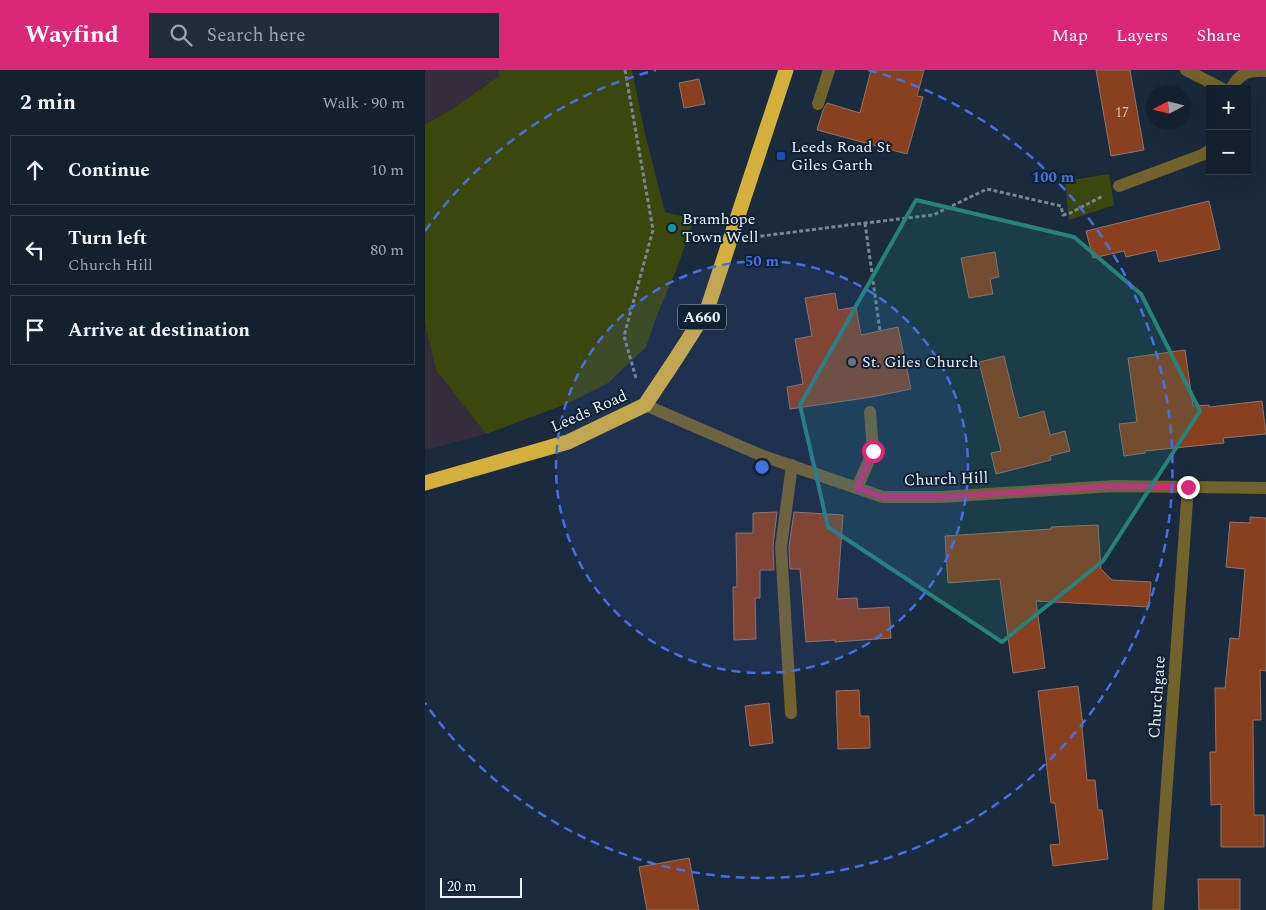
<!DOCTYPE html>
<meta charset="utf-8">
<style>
:root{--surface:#13202e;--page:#202d3a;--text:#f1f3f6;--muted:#9da3aa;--line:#323e4a;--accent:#db2777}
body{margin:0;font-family:Spectral,serif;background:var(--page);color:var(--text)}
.controls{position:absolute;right:15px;top:15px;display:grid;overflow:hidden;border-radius:0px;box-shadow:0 5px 20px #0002}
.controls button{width:45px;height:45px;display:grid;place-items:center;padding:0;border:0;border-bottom:1px solid var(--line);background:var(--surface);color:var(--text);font:25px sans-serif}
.compass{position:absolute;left:721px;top:15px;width:45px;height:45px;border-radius:50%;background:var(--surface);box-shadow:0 5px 20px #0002;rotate:263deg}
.scale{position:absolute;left:15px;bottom:12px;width:82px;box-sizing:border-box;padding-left:5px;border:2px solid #eaf3fd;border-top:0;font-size:14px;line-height:18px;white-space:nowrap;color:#eaf3fd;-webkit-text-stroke:4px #0f2133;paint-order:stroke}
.stop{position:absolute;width:15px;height:15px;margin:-11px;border:4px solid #db2777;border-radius:50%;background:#fff}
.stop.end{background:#db2777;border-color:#fff;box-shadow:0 1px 5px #0008}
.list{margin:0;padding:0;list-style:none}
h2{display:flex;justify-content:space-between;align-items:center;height:65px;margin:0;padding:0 20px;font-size:21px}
h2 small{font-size:16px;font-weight:400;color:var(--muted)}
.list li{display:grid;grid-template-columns:32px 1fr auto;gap:15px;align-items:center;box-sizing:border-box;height:70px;margin:0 10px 10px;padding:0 10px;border:1px solid var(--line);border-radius:0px}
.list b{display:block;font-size:19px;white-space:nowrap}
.list p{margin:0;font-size:16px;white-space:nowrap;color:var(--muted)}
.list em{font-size:16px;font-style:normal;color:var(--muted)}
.icon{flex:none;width:28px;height:28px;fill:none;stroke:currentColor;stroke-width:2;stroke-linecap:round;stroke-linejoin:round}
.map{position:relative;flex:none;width:841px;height:840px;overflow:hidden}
header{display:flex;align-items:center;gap:30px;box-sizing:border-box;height:70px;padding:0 25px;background:var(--accent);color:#fff}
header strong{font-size:24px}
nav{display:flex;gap:28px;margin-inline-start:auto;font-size:18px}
.search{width:350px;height:45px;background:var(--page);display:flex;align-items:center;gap:12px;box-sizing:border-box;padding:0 18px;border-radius:0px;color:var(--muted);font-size:19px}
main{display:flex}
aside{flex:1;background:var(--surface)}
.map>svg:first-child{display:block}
</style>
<header>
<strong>Wayfind</strong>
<div class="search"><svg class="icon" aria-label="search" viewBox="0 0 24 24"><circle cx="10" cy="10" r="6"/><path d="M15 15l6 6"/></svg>Search here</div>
<nav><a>Map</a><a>Layers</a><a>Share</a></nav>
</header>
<main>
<aside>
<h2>2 min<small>Walk · 90 m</small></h2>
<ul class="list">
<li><svg class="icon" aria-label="ahead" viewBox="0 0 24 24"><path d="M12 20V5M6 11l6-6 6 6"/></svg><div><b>Continue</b></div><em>10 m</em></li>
<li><svg class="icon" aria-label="left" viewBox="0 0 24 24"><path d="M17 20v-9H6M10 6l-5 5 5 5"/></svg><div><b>Turn left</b><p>Church Hill</p></div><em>80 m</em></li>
<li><svg class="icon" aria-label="arrive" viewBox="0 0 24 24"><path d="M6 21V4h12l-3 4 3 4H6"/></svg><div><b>Arrive at destination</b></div></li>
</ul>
</aside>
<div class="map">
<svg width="841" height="840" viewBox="0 0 841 840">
<rect width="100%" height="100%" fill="#192b3d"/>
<!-- commercial -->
<g fill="#352d3c">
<polygon points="0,0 74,0 74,6 26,40 0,54"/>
<polygon points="0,254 11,300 61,364 0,380"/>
</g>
<!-- green -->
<g fill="#3c470d">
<polygon points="74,0 207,0 220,64 240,142 269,149 252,198 232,245 221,277 183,313 141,334 61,364 11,300 0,254 0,54 26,40 74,6"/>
<polygon points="684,104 689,135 644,150 640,111"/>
</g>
<!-- building -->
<g fill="#89401f" stroke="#927467">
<polygon points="446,0 499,0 492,26 498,27 482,84 392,60 398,40 402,33 435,43"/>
<polygon points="671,0 705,0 719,80 686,86"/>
<polygon points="274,9 280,34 259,38 254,13"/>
<polygon points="784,131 795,179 734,192 731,180 701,187 699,181 668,188 661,161"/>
<polygon points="570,182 574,207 565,209 568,224 544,228 536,188"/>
<polygon points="410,223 413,240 431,237 436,265 473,257 486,319 447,327 365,339 362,317 378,314 370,269 387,266 380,228"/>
<polygon points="760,280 768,336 784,335 784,337 837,331 841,364 798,368 799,373 720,381 720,383 699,386 694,354 712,352 703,288"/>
<polygon points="579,286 594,348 619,341 625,365 640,361 645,381 625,386 626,390 571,404 566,383 576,381 554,292"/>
<polygon points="352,442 348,476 349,500 335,500 335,528 330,528 331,569 309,570 308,517 312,517 311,463 328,463 328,443"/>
<polygon points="369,442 418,445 412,529 432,528 433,539 464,537 466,568 410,572 410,570 381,572 375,499 365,499 364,477"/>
<polygon points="825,447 841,448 841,601 835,600 836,650 828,650 829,745 839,745 839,777 796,777 796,734 786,735 785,682 791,682 790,618 800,618 805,568 814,569 820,499 801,497 805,452 825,453"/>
<polygon points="673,455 676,499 687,510 726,512 724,537 611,531 620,598 588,603 575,509 523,513 520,466 626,459 626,457"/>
<polygon points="653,616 658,657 657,657 662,710 670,710 673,740 677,740 683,789 628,796 625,775 635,774 630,733 626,733 613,621"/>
<polygon points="434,620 435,646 444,646 445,678 413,679 411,621"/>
<polygon points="344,633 348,673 325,676 320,636"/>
<polygon points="264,788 274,840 222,840 214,797"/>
<polygon points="773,809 815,809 815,840 774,840"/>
</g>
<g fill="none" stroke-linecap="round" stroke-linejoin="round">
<!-- path -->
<g stroke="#788694" stroke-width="3" stroke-dasharray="4 2.5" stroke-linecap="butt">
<polyline points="200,0 228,160 199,266 211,308"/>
<polyline points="440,153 455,261"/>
<polyline points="329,167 440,153 508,145 562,119 636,136 638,145 645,143 678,126"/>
</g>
<!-- minor -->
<g stroke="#73622c" stroke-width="12">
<polyline points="761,0 798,19"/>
<path d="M806,19C814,3 824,0 841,1"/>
<polyline points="393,34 404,0"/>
<polyline points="694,116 777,85 785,80"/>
<polyline points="220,335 338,386 458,427 516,427 689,416 841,418"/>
<polyline points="432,418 448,381 445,342"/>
<polyline points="366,643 356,477 367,395"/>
<polyline points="733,840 763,417"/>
</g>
<!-- highway -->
<polyline stroke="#d4b03d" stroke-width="15" points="0,413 143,372 220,335 250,290 282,240 361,0"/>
</g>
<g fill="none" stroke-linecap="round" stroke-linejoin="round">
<!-- route -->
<polyline stroke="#db2777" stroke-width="6" points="448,381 432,418 458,427 516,427 688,416 763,417"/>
</g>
<!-- marked area -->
<path fill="#25827c" fill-opacity="0.2" stroke="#25827c" stroke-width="4" stroke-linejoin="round" d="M491,130L649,167L716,224L775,341L678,491L577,572L403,457L375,335Z"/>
<!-- distance rings -->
<circle cx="337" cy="397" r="206" fill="#466fdf" fill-opacity=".12"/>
<g fill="none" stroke="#466fdf" stroke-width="2.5" stroke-dasharray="9 6">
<circle cx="337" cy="397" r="206"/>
<path d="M0 161A411 411 0 0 1 231 0M443 0A411 411 0 1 1 0 633"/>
</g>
<!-- markers -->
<rect fill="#1a4fb4" stroke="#0f2133" stroke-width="2" x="351" y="81" width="10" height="10" rx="2.5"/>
<circle fill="#0f9aa8" stroke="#0f2133" stroke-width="2" cx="247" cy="158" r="5"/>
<circle fill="#6b7280" stroke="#0f2133" stroke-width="2" cx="427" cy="292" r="5"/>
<g text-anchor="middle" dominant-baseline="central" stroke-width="4" stroke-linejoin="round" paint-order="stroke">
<!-- number labels -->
<g font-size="14" fill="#d2c6c6">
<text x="697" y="42">17</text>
</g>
<!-- shield labels -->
<rect fill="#0f2133" stroke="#a8b4c0" stroke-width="1" x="253" y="234.5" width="48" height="25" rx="4"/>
<g font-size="15" font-weight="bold" fill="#eaf3fd">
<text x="277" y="247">A660</text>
</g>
<!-- poi labels -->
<g font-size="16" fill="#eaf3fd" stroke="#0f2133" text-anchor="start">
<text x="366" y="77">Leeds Road St<tspan x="366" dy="18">Giles Garth</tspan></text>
<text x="257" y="149">Bramhope<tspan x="257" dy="18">Town Well</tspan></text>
<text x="437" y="292">St. Giles Church</text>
</g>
<!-- street labels -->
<g font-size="16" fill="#eaf3fd" stroke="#0f2133">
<text transform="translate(164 341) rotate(-24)">Leeds Road</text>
<text transform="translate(521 409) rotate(-2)">Church Hill</text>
<text transform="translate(732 627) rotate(-86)">Churchgate</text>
</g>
</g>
<circle cx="337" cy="397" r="8" fill="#466fdf" stroke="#0f2133" stroke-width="2.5"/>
<g font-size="15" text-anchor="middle" font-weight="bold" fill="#466fdf" stroke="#0f2133" stroke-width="4" stroke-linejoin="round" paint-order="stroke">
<text x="628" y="112">100 m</text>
<text x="337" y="196">50 m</text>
</g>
</svg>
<div class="controls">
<button>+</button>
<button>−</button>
</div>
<svg class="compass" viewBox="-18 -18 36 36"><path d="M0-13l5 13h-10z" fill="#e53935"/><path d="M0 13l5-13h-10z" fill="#9da3aa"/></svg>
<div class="scale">20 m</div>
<div class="stop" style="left:448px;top:381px"></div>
<div class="stop end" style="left:763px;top:417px"></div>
</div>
</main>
